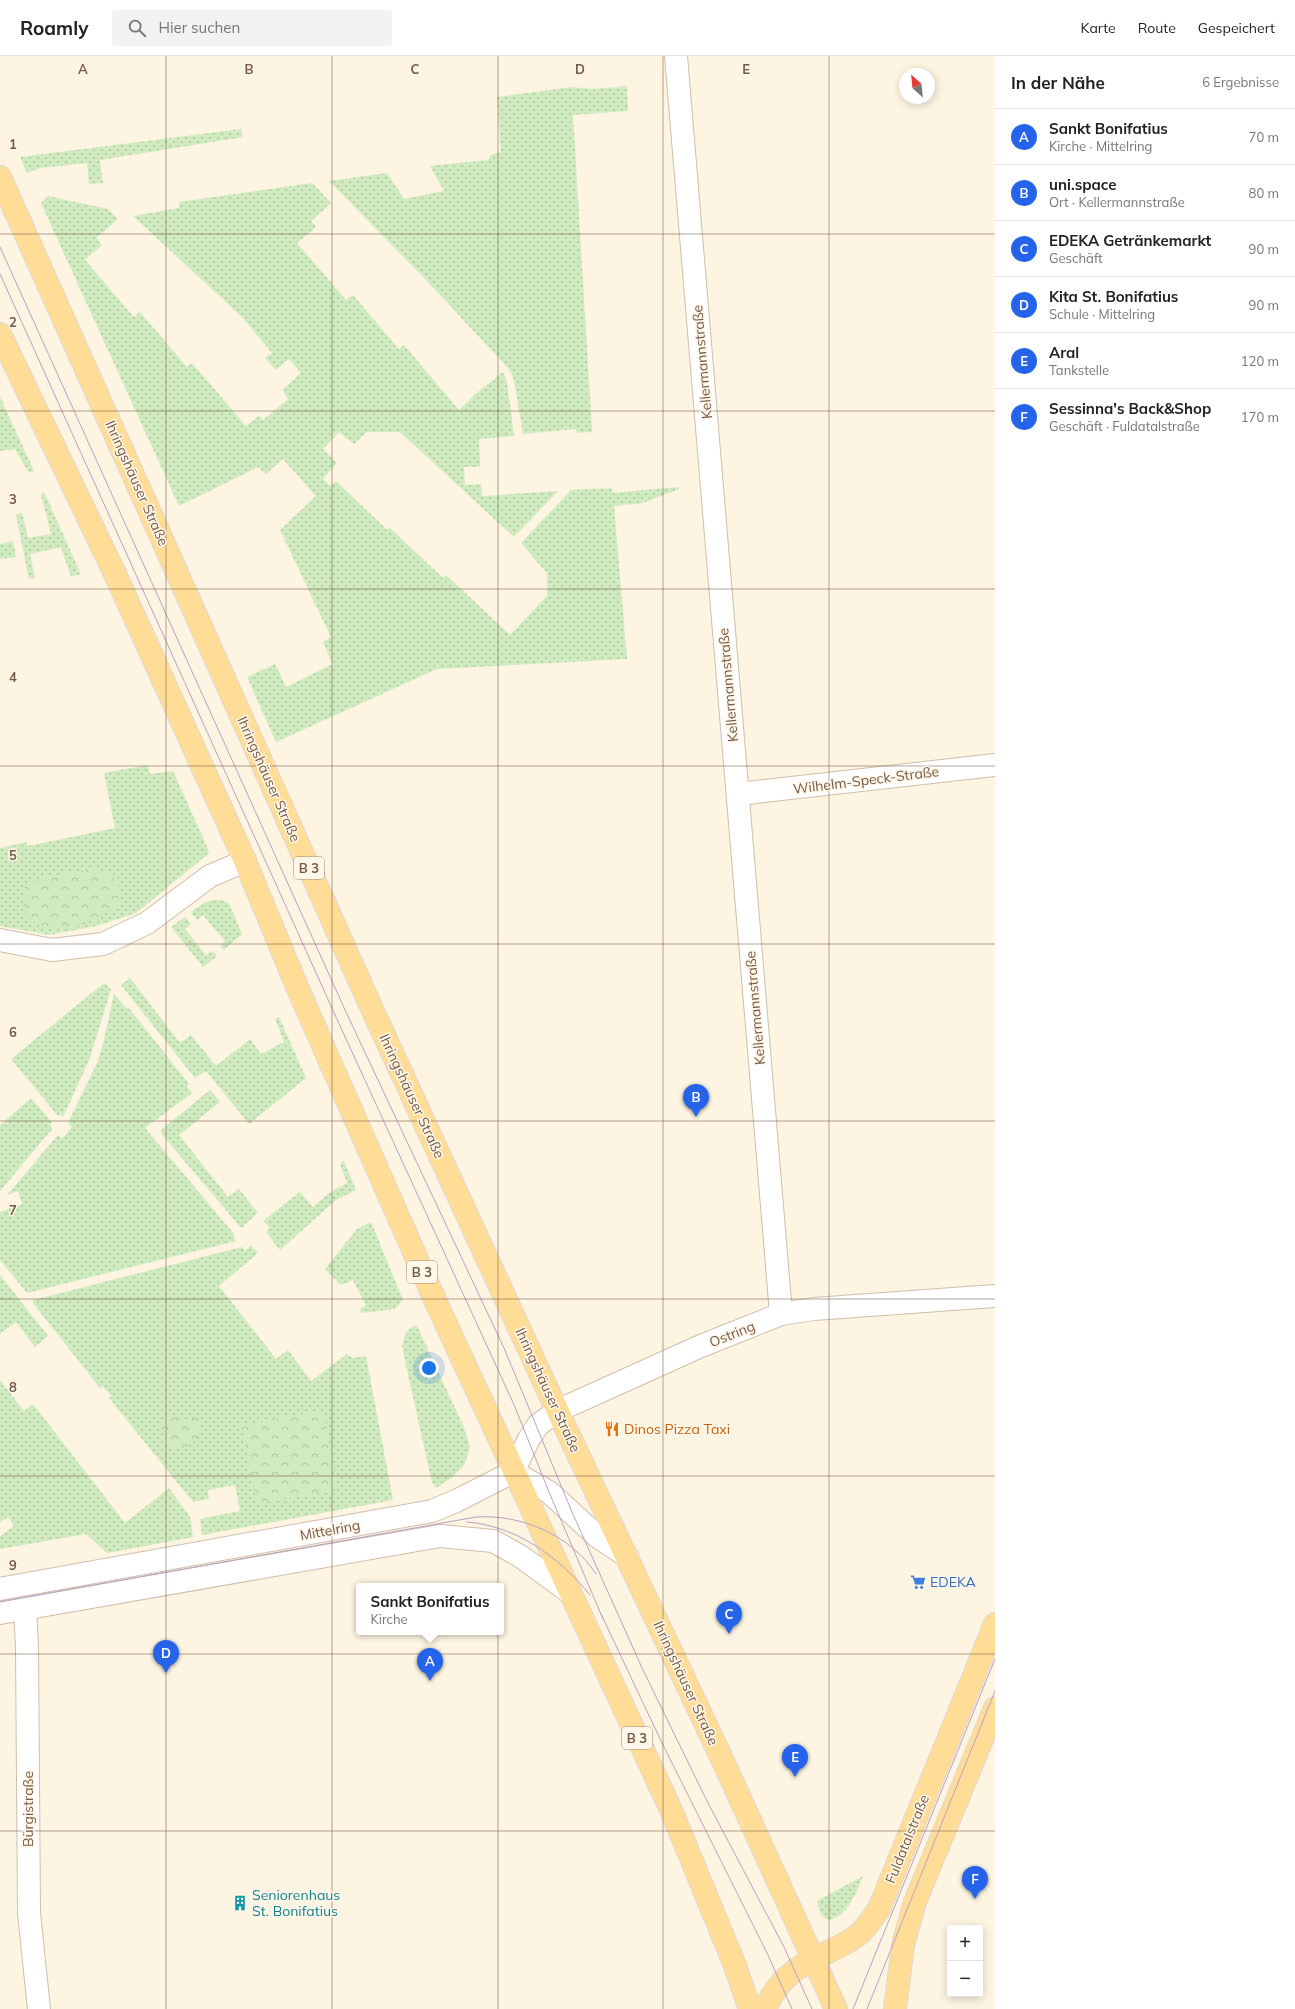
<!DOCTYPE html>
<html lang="de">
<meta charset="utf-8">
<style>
:root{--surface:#fff;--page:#f2f2f2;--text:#222;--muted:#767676;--line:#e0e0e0;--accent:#2563eb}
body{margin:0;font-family:Mulish,sans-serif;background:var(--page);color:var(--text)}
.controls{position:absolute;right:12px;bottom:12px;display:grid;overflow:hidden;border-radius:4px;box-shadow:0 2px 10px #0003}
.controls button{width:36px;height:36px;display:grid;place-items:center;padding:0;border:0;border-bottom:1px solid var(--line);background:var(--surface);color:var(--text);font:20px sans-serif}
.compass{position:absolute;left:899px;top:12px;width:36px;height:36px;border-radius:50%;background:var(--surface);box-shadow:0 2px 10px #0003;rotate:333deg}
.you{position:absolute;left:429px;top:1312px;width:14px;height:14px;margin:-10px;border:3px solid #fff;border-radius:50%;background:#1a73e8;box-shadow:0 0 0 6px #1a73e833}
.badge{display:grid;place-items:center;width:26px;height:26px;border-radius:50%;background:var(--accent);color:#fff;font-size:13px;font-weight:700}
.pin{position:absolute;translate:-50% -33px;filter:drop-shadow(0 1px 2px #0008)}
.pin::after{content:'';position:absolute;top:21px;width:14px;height:12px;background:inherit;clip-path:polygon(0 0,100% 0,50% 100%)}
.popup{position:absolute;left:356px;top:1527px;width:148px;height:52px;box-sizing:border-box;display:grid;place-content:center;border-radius:4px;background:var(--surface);filter:drop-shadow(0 1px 3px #0005);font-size:13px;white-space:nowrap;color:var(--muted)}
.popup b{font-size:15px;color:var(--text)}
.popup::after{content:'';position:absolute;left:50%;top:100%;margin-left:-8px;border:8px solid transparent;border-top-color:var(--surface)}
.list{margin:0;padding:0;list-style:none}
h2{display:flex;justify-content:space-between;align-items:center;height:52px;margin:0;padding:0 16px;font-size:17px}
h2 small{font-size:13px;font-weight:400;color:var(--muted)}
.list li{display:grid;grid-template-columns:26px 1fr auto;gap:12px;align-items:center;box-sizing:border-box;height:56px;padding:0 16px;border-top:1px solid var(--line)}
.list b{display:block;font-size:15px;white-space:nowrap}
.list p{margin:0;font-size:13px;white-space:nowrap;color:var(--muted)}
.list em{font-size:13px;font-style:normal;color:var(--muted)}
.icon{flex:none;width:22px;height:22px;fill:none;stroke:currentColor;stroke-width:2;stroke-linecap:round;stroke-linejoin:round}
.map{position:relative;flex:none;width:995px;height:1953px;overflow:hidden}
header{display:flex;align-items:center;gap:24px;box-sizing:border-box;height:56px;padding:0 20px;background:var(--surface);border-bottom:1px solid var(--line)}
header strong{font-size:19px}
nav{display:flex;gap:22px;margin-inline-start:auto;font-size:14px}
.search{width:280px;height:36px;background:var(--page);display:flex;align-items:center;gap:10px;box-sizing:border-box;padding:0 14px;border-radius:4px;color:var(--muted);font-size:15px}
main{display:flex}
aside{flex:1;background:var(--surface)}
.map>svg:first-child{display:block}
</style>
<header>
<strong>Roamly</strong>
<div class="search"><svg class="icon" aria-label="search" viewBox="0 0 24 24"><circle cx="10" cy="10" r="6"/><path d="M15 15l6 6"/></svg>Hier suchen</div>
<nav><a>Karte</a><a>Route</a><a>Gespeichert</a></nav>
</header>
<main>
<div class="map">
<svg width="995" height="1953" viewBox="0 0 995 1953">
<defs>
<pattern id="grass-dots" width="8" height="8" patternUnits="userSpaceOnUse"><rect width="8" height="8" fill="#cfebbf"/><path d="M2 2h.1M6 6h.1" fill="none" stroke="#adc19d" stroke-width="1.8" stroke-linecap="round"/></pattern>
<pattern id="forest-crowns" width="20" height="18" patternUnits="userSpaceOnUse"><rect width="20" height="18" fill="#cfebbf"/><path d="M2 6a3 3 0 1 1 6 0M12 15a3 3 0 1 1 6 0" fill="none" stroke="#adc19d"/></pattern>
</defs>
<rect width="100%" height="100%" fill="#fdf4e1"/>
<!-- grass -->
<g fill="url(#grass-dots)">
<polygon points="627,30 628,55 573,59 592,376 577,377 576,373 523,378 514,324 509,313 429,227 329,125 387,117 404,143 444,135 430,110 488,104 491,99 501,96 497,41 572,31 594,33"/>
<polygon points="241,73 243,81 100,104 103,127 89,128 87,107 40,112 27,117 20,101"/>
<polygon points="312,127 331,147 311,165 316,171 297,187 346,244 353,239 399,293 404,289 459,354 474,339 503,316 507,326 514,380 479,383 480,411 464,411 465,429 481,428 482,440 558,435 514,481 400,376 367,376 354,388 339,376 323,393 337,407 323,423 330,430 336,425 387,474 390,472 443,522 446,519 510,579 547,540 547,517 521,487 571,434 612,432 613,437 679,431 679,433 643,447 614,450 627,603 437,613 276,686 247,621 275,608 286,631 333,608 323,586 331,581 280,474 316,440 283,403 266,418 258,411 179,450 41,147 48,140 108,153 118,163 96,182 102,189 85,204 134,261 140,256 187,311 192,307 246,370 259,360 263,364 288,343 282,334 301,317 289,303 276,314 265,302 272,297 242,261 133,160 179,152 179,146"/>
<polygon points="0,341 34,415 29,417 15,393 0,395"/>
<polygon points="44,436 81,518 71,521 61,491 30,498 35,522 29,523 16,459 22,457 28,482 51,478 41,438"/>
<polygon points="13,485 16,501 0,503 0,488"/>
<polygon points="148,709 150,718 173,715 209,795 208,798 136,857 96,870 49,879 0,870 0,792 26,786 28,790 115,772 104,717"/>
<polygon points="212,844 221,844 229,847 242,878 224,894 220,890 225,885 203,859 197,864 191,856 204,847"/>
<polygon points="185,861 191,868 185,873 206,899 213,895 217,900 203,911 171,871"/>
<polygon points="130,922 180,987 191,979 216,1010 250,983 261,998 284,986 275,963 279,961 306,1022 249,1068 206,1015 195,1022 121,929"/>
<polygon points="104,927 111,933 90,1002 63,1061 60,1058 58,1060 11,1003"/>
<polygon points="114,938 126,952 128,951 189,1028 187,1030 192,1037 145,1072 234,1178 233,1179 236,1185 27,1237 0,1204 0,1156 22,1148 18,1135 7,1139 58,1079 62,1083 72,1071 68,1067 98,1005 104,984"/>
<polygon points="210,1034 220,1046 179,1079 228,1141 239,1133 258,1157 241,1172 161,1077 162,1076 161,1074"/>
<polygon points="31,1042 52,1066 50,1069 53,1072 0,1135 0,1069"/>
<polygon points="344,1105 356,1134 336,1144 280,1194 266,1176 270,1172 263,1165 300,1136 313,1151 328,1138 347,1127 340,1108"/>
<polygon points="371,1166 403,1244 395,1253 361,1257 360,1253 366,1249 353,1224 341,1229 325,1213 357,1173"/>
<polygon points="251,1189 258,1197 219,1230 276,1303 288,1294 311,1325 347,1298 352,1302 366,1300 393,1444 202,1479 200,1463 240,1455 235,1429 208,1434 209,1443 193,1446 109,1342 111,1340 103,1330 100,1332 33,1247 33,1244 242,1191 245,1195"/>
<polygon points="0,1219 48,1280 35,1291 16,1266 0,1278"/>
<path d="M417,1270L463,1369L470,1391L464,1409L453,1421L436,1432L432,1427L402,1291C404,1281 406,1271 417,1270Z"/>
<polygon points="0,1324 24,1355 33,1348 125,1467 169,1432 190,1461 193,1481 107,1497 86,1478 0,1493 0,1480 14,1470 8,1461 0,1466"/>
<path d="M863,1820C856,1837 848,1861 828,1864L821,1859L817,1845Z"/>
</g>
<!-- forest -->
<g fill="url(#forest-crowns)">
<path d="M93,813C116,820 123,827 118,851C105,856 93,865 81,869C61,875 29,876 23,850C22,845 24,837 25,831C44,817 69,818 93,813Z"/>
<polygon points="324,1354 337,1434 257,1448 241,1369"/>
<path d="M169,1359L185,1364L191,1362H198L202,1374C197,1387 185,1395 170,1392L162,1375L161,1369Z"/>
</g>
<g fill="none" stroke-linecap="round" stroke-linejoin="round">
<!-- minor casing -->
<g stroke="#d1beab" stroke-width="24">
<g id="minor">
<polyline points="676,0 781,1258"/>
<polyline points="738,738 995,709"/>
<polyline points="0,884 52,894 103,888 147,867 210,820 245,805"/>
<polyline points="513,1416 529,1383 538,1369 557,1355 701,1290 781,1258 814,1253 995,1240"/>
<polyline points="0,1533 432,1455 456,1445 513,1416 549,1436 598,1481 627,1500"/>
<polyline points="25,1552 27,1591 29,1857 39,1953"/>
<polyline points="0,1557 440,1480 493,1485 520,1500 568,1535"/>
</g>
</g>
<!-- major casing -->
<g stroke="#ded7d3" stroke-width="24">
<g id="major">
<polyline points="0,121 368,944 543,1324 723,1705 836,1953"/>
<polyline points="0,278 116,520 245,805 298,933 435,1244 671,1754 734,1907 750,1953"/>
<path d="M764,1953C771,1942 777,1929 787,1921C810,1900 836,1896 858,1879C867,1872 873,1861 879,1853L995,1568"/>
<polyline points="895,1953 903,1889 915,1846 995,1652"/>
</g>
</g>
<!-- minor -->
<use href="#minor" stroke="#fff" stroke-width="22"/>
<!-- major -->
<use href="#major" stroke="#ffdd97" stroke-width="22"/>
<!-- tram -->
<g stroke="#b7a0c7" stroke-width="1">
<polyline points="0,191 346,956 504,1292 572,1456 643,1614 708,1747 784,1891 812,1953"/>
<polyline points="0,218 336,961 515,1351 549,1436 603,1563"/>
<path d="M467,1466C517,1470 559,1501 590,1539"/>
<path d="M0,1546L476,1461C521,1458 571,1479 596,1518"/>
<polyline points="601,1558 662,1687 768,1899 792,1953"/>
<polyline points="853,1953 995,1603"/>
<polyline points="867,1953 995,1635"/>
</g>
</g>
<!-- grid -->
<path fill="none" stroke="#765a47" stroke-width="1" stroke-opacity="0.55" d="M166,0V1953M332,0V1953M498,0V1953M663,0V1953M829,0V1953M0,178H995M0,355H995M0,533H995M0,710H995M0,888H995M0,1065H995M0,1243H995M0,1420H995M0,1598H995M0,1775H995"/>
<!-- icons -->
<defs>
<g id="restaurant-bare" transform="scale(1.2)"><path d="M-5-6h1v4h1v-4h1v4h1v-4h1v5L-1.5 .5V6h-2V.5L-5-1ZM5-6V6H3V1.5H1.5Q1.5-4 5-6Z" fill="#e8710a" stroke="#fff7e9" stroke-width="2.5" paint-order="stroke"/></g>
<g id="supermarket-bare" transform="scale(1.2)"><path d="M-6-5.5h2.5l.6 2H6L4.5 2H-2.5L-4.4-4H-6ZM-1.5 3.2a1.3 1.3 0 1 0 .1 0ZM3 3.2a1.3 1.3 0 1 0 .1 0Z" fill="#3f7fe0" stroke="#fff7e9" stroke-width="2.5" paint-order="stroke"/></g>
<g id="building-bare" transform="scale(1.2)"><path d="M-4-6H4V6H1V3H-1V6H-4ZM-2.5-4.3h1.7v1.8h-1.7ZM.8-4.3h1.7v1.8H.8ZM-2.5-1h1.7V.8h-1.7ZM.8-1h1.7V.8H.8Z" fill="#0f9aa8" stroke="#fff7e9" stroke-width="2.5" paint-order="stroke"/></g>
</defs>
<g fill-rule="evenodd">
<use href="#restaurant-bare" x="612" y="1373"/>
<use href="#supermarket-bare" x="918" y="1526"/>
<use href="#building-bare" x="240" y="1847"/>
</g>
<g text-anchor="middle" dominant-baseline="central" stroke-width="3" stroke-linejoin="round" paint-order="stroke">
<!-- shield labels -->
<g fill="#fff7e9" stroke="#9f8978" stroke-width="1">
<rect x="294" y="801" width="30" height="22" rx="3"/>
<rect x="407" y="1205" width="30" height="22" rx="3"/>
<rect x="622" y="1671" width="30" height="22" rx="3"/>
</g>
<g font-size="13" font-weight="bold" fill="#765a47">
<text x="309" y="812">B 3</text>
<text x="422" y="1216">B 3</text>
<text x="637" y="1682">B 3</text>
</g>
<!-- street labels -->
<g font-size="14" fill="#765a47" stroke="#fff7e9">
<text transform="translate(702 306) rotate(-95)">Kellermannstraße</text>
<text transform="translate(137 427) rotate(66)">Ihringshäuser Straße</text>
<text transform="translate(728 629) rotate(-95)">Kellermannstraße</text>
<text transform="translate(269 723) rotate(66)">Ihringshäuser Straße</text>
<text transform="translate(866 724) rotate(-7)">Wilhelm-Speck-Straße</text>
<text transform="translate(755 952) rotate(-95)">Kellermannstraße</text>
<text transform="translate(412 1040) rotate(65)">Ihringshäuser Straße</text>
<text transform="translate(732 1278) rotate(-22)">Ostring</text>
<text transform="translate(548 1334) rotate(65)">Ihringshäuser Straße</text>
<text transform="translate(330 1474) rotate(-10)">Mittelring</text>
<text transform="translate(686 1627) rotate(65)">Ihringshäuser Straße</text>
<text transform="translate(28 1753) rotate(-90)">Bürgistraße</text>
<text transform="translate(907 1783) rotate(-68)">Fuldatalstraße</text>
</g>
<!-- food labels -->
<g font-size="14" fill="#c56008" stroke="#fff7e9" text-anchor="start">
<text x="624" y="1373">Dinos Pizza Taxi</text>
</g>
<!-- shop labels -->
<g font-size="14" fill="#366cbe" stroke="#fff7e9" text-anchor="start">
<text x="930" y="1526">EDEKA</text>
</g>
<!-- culture labels -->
<g font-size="14" fill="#0d838f" stroke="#fff7e9" text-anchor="start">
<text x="252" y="1839">Seniorenhaus<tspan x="252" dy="16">St. Bonifatius</tspan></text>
</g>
</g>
<g font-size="13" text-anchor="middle" font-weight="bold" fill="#765a47" stroke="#fff7e9" stroke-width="3" stroke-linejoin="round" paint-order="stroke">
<text x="83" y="18">A</text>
<text x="249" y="18">B</text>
<text x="415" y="18">C</text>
<text x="580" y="18">D</text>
<text x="746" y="18">E</text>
<text x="13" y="93">1</text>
<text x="13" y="271">2</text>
<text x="13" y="448">3</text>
<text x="13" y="626">4</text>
<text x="13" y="804">5</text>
<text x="13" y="981">6</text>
<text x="13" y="1159">7</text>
<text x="13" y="1336">8</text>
<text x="13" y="1514">9</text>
</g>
</svg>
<div class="controls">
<button>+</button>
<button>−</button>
</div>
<svg class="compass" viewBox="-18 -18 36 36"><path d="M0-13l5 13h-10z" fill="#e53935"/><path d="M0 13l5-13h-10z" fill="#767676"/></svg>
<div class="you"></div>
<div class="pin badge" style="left:430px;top:1625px">A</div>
<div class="popup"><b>Sankt Bonifatius</b>Kirche</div>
<div class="pin badge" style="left:696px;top:1061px">B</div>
<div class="pin badge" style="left:729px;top:1578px">C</div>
<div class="pin badge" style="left:166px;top:1617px">D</div>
<div class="pin badge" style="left:795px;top:1721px">E</div>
<div class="pin badge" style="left:975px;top:1843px">F</div>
</div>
<aside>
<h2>In der Nähe<small>6 Ergebnisse</small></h2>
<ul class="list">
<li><span class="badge">A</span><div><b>Sankt Bonifatius</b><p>Kirche · Mittelring</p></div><em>70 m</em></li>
<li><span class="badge">B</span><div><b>uni.space</b><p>Ort · Kellermannstraße</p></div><em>80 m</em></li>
<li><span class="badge">C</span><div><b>EDEKA Getränkemarkt</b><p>Geschäft</p></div><em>90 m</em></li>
<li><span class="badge">D</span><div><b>Kita St. Bonifatius</b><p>Schule · Mittelring</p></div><em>90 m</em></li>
<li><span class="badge">E</span><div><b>Aral</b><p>Tankstelle</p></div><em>120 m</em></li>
<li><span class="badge">F</span><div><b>Sessinna's Back&amp;Shop</b><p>Geschäft · Fuldatalstraße</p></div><em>170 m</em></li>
</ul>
</aside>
</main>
